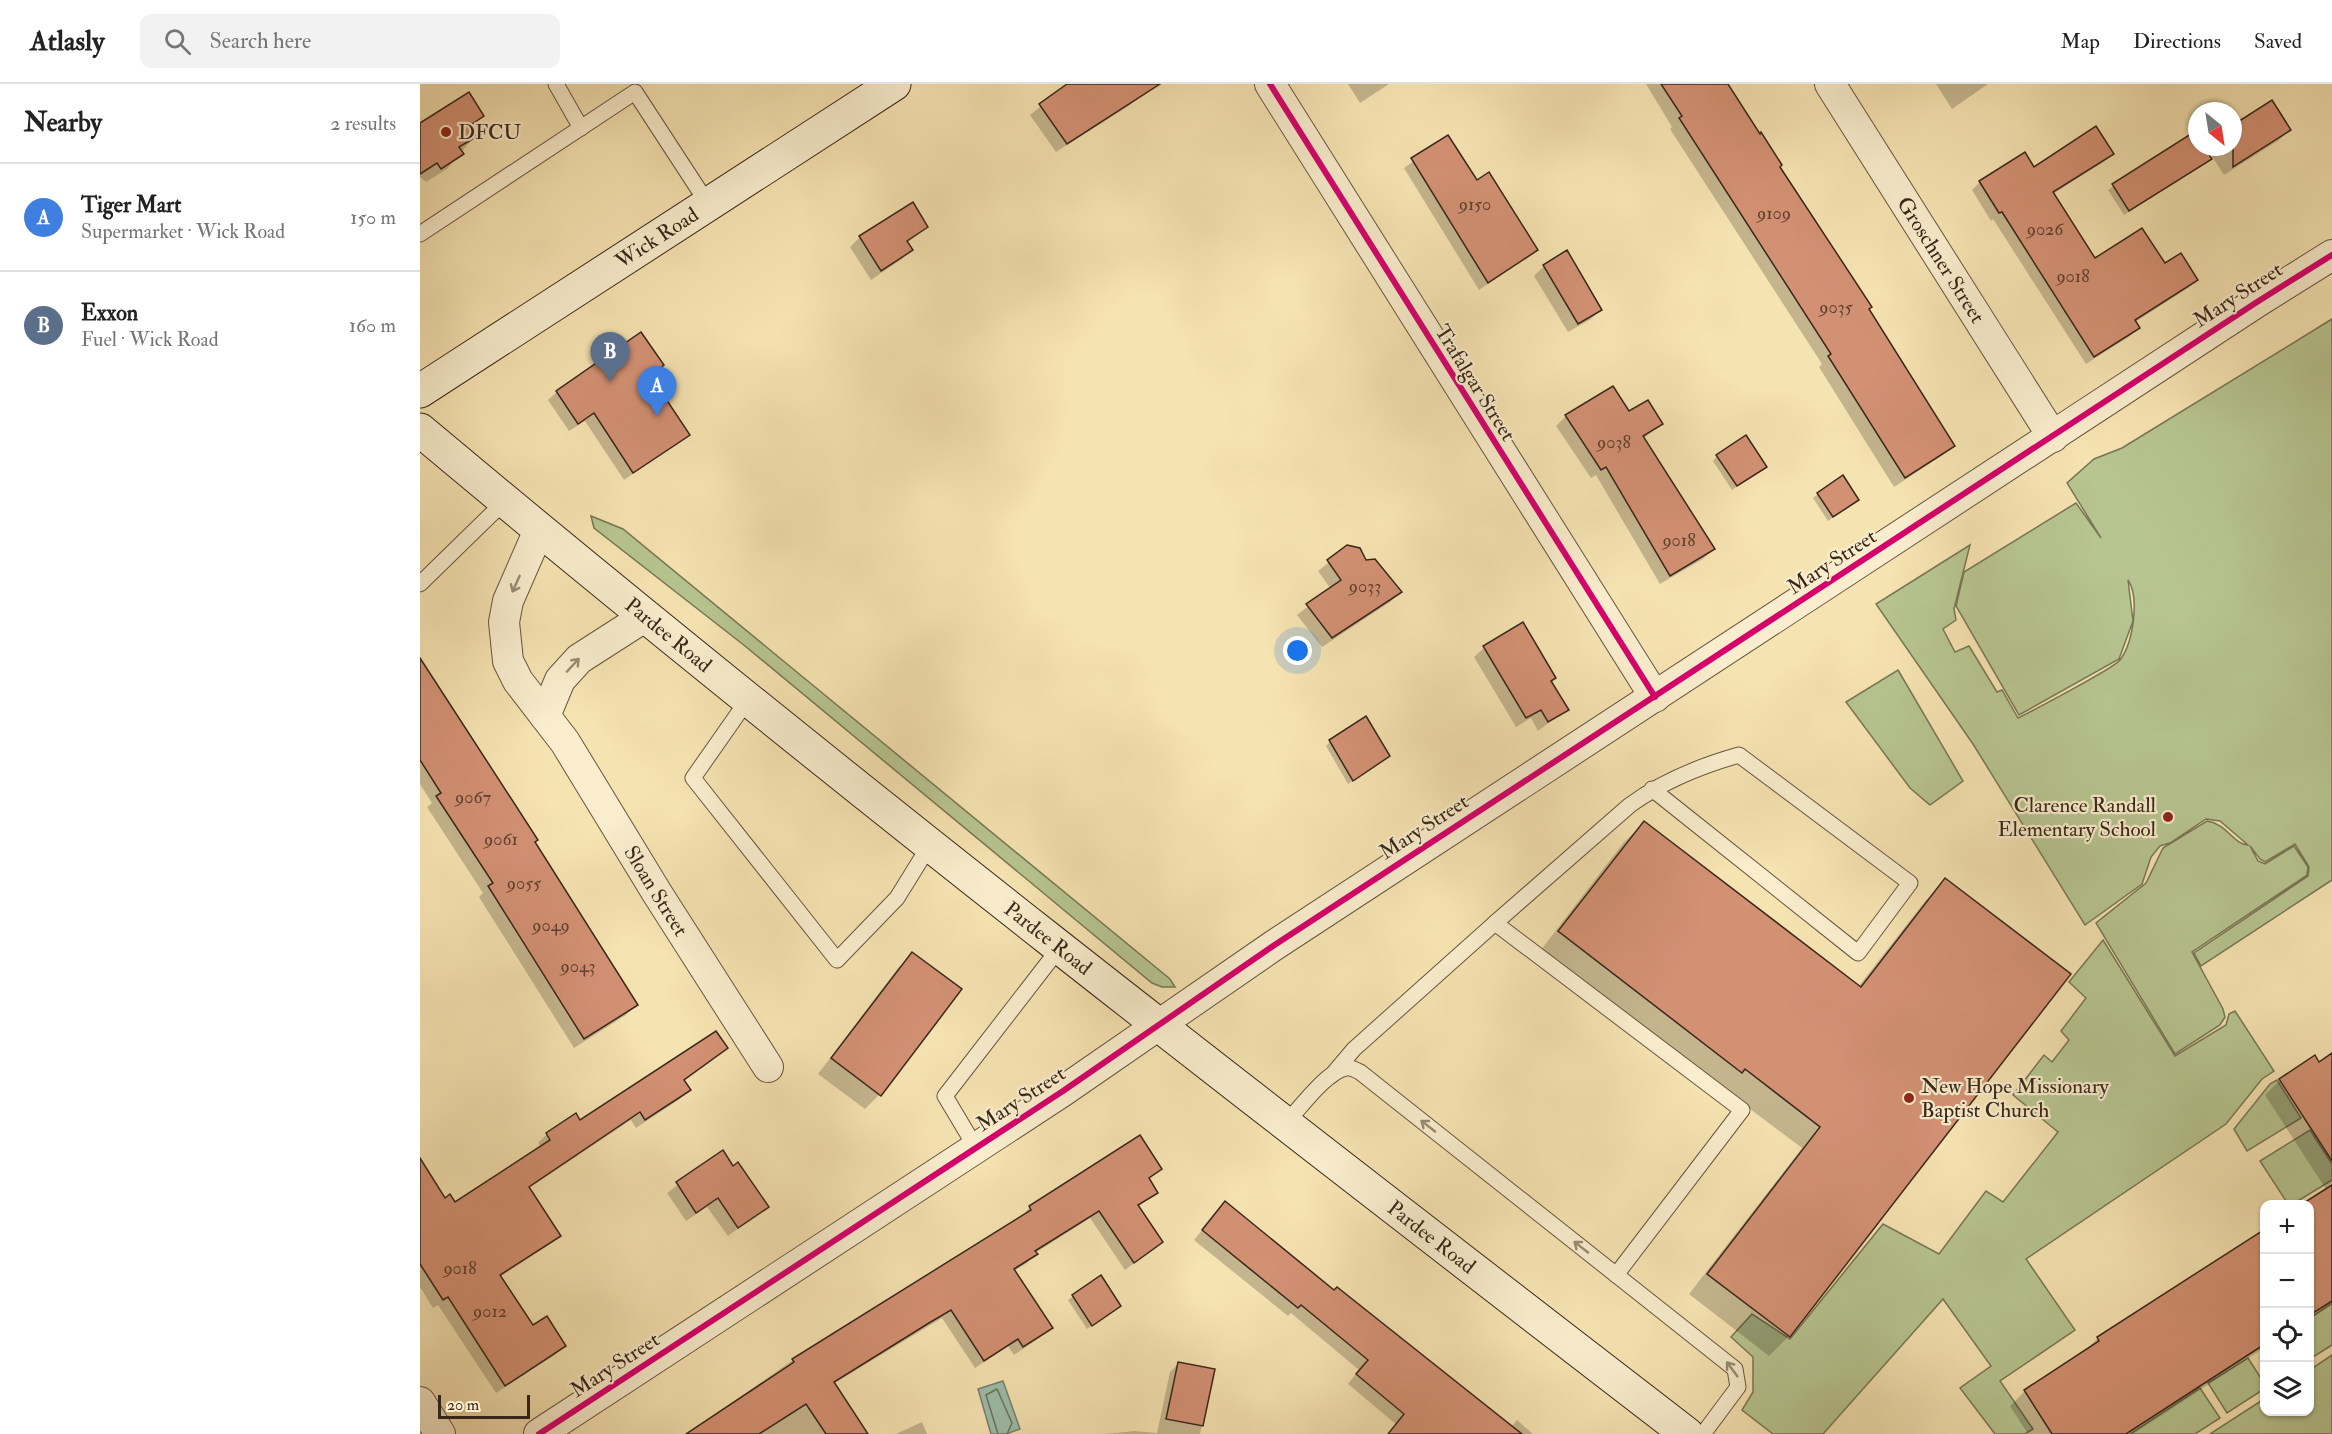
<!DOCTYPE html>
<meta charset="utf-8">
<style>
:root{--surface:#fff;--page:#f2f2f2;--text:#222;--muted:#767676;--line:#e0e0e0;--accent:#0f766e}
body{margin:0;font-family:"IM FELL Double Pica",serif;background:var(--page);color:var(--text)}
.controls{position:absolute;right:18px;bottom:18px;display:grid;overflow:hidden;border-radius:12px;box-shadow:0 2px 4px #0004}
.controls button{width:54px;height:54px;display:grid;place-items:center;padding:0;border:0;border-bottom:2px solid var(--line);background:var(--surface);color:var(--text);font:30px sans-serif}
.compass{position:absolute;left:1768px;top:18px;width:54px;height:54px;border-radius:50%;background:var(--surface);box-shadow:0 2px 4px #0004;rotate:150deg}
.scale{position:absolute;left:18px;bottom:15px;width:92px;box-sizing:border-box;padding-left:6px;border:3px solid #392618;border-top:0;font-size:16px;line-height:21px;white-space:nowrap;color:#392618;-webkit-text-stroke:4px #f9edcd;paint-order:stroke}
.you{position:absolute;left:878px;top:567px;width:21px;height:21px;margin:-15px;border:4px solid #fff;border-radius:50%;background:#1a73e8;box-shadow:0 0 0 9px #1a73e833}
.badge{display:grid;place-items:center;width:39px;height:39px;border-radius:50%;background:var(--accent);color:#fff;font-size:20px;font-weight:700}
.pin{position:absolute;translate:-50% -50px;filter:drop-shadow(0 2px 3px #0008)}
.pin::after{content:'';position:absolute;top:32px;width:21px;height:18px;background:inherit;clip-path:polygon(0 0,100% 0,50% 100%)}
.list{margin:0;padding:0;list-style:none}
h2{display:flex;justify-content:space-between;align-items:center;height:78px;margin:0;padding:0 24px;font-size:26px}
h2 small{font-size:20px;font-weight:400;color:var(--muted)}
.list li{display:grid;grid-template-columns:39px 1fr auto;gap:18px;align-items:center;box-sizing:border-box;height:108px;padding:0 24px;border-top:2px solid var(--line)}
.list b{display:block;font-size:22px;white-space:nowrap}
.list p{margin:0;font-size:20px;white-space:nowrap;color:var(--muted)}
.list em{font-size:20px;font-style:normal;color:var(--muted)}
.icon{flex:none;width:33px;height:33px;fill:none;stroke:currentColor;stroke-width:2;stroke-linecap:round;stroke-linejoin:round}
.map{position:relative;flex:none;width:1912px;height:1350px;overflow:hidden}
header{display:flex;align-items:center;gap:36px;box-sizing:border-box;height:84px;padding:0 30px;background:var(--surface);border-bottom:2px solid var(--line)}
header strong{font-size:28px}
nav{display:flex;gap:33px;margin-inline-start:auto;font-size:21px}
.search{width:420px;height:54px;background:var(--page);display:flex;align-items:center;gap:15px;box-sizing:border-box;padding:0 21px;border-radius:12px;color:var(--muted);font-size:22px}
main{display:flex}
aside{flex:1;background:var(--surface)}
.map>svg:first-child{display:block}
</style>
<header>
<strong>Atlasly</strong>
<div class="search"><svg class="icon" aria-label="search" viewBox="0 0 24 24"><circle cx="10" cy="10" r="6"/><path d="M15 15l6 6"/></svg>Search here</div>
<nav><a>Map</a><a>Directions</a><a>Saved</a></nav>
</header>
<main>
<aside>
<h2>Nearby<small>2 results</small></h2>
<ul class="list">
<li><span class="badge" style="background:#3f7fe0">A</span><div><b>Tiger Mart</b><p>Supermarket · Wick Road</p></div><em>150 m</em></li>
<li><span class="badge" style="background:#5c6f8a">B</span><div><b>Exxon</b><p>Fuel · Wick Road</p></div><em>160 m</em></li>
</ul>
</aside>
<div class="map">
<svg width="1912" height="1350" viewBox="0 0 1912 1350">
<rect width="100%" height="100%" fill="#f6e3b2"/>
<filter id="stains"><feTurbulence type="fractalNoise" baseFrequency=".00333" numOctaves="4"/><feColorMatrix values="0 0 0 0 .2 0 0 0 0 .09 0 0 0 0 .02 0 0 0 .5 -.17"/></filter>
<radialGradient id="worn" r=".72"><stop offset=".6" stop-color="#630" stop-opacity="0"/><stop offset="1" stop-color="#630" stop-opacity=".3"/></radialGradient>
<!-- green -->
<g fill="#b7c590" stroke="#787654" stroke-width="1.5">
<path d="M1912,235V796L1781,882L1774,869L1888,792L1889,783L1875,760L1845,778L1840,775L1830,762L1838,777L1845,780L1874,762L1888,783L1887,791L1772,868L1803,925L1805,933L1800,941L1755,970L1676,839L1726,799L1743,764L1787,737C1807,740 1813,760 1828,761L1800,737L1786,735L1750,759L1740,762L1731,773L1722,800L1665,841L1553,660L1456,520L1550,461L1534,525L1536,536L1523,545L1535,568L1549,562L1577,608L1582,606L1598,634C1612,627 1694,584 1700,576C1713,559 1720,514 1708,496L1713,537L1699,575L1599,631L1536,522L1544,488L1656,419L1681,454L1647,399L1674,375L1702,364Z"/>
<polygon points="171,432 203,445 750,895 755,903 742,903 732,899 325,562 174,444"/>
<polygon points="1478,586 1543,697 1510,721 1490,704 1426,618"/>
<polygon points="1683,856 1755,972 1806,941 1809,930 1815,927 1854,987 1842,995 1806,1040 1606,1175 1655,1246 1580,1297 1613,1345 1605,1350 1575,1350 1540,1304 1571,1282 1523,1215 1403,1350 1353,1350 1322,1326 1333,1308 1333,1273 1311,1253 1332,1230 1370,1255 1463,1140 1519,1170 1566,1107 1583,1118 1638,1048 1593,1011 1624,971 1632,978 1649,956 1641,947 1666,914 1649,898"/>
<polygon points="1857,996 1881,1034 1827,1067 1814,1045 1850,1000"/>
<polygon points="1890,1046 1912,1080 1912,1096 1873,1120 1868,1120 1840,1077"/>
<polygon points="1912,1219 1912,1261 1890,1275 1890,1234"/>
<polygon points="1912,1271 1912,1350 1790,1350 1844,1315 1844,1328 1890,1328 1890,1286"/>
<polygon points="1828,1274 1844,1299 1844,1305 1807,1329 1788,1299"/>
<polygon points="1780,1304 1800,1334 1775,1350 1710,1350"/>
</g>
<!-- water -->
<polygon fill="#9dbeaa" stroke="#758170" stroke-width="1.5" points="583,1297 600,1345 586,1350 571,1350 558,1305"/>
<!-- shadow -->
<g fill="#0003">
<polygon points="660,0 714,0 720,11 710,21 636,68 610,31 646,2"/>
<polygon points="928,0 969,0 940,19"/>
<polygon points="1226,0 1306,0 1533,362 1523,371 1474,403 1399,283 1402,280 1250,45 1252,43"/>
<polygon points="1516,0 1568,0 1532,25"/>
<polygon points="62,32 49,45 54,53 27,85 6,98 0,93 0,40"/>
<polygon points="1813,43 1869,46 1859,56 1804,91 1786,63 1813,63"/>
<polygon points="1774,50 1777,63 1783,63 1785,79 1704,131 1688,106"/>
<polygon points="1027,53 1056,98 1116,166 1059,206 984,84"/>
<polygon points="1692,69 1683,78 1633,110 1675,177 1744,181 1777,196 1768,204 1715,238 1718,244 1710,252 1666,280 1573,135 1571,137 1552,106 1560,98"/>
<polygon points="507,143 487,159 491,166 482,175 451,196 430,163 440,153"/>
<polygon points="1124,182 1181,225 1171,235 1148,248 1114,192"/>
<polygon points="242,281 230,292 268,351 204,396 165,337 149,347 128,316 137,308"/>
<polygon points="1208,330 1241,340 1223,355 1293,465 1283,475 1240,500 1176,391 1171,394 1136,342 1146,332"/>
<polygon points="1297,372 1340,387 1312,406 1293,377"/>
<polygon points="1398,410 1438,416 1408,437 1393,414"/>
<polygon points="928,463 980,508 970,518 902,563 877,531 911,505 898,487"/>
<polygon points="1103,540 1147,625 1118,647 1111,634 1096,643 1054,573 1064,564"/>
<polygon points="0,580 216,921 206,931 154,964 59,813 63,809 7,723 12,719 0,700"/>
<polygon points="910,658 969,672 928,700 906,662"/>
<polygon points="1224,739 1438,903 1506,816 1526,796 1649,891 1369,1252 1349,1272 1269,1210 1382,1064 1120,867 1204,758"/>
<polygon points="493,870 459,1011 445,1025 398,990 478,884"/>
<polygon points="306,964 263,997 269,1006 260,1015 216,1044 211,1036 109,1104 139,1152 130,1160 80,1193 113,1243 144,1261 136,1270 76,1309 18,1221 13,1224 0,1203 0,1077 24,1116 35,1120 121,1063 118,1059 127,1050 160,1038"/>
<polygon points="1912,971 1912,1221 1890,1235 1890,1120 1885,1120 1907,1107 1845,1011 1860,996"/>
<polygon points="720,1053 740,1085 728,1096 736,1108 718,1123 741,1158 705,1186 670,1134 615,1169 607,1179 594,1187 631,1244 622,1252 594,1271 588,1262 555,1284 522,1234 413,1300 440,1350 268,1350 373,1276 602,1133 610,1123"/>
<polygon points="302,1068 347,1123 308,1152 287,1123 266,1137 247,1109"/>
<polygon points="796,1129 914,1207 1091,1343 1097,1336 1113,1350 1005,1350 984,1347 928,1300 939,1286 871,1229 868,1232 774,1156"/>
<polygon points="1844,1147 1844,1264 1713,1350 1608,1350 1590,1322 1605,1307 1662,1270 1678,1254"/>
<polygon points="681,1193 700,1222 667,1245 648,1216"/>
<polygon points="758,1280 793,1287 780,1350 685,1350 715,1347 737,1349 750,1288"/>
<polygon points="502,1338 507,1350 476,1350"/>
</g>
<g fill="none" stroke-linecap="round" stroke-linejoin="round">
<!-- shore -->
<polyline stroke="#6b7261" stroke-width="1.5" points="578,1350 566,1311 577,1305 592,1339 587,1350"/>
</g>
<!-- building -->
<g fill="#d39174" stroke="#392618" stroke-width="1.5">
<polygon points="647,0 740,0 647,60 619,20"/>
<polygon points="1241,0 1308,0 1340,50 1341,48 1362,81 1360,83 1452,223 1449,225 1535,362 1485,394 1408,272 1411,270 1259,34 1262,32"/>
<polygon points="49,8 64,32 49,42 56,53 39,63 44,70 21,85 17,79 0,90 0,39"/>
<polygon points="1852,16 1871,46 1813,83 1813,41"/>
<polygon points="1676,42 1694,70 1633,108 1675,174 1722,144 1745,179 1761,169 1778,196 1715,236 1720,244 1674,273 1582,128 1579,129 1559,97 1605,68 1614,83"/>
<polygon points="1774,48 1777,63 1784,63 1792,75 1709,127 1692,100"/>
<polygon points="1028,51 1057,96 1069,88 1118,166 1068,199 991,74"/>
<polygon points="493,118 508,143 487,157 493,166 461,187 439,152"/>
<polygon points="1147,166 1182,226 1158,240 1123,181"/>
<polygon points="221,248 244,281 230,291 270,351 213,389 174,329 158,340 136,307"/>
<polygon points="1193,302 1209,327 1228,316 1243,340 1223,352 1295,465 1250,492 1186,383 1181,386 1145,331"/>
<polygon points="1326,351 1347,383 1317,402 1296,371"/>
<polygon points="1423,391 1439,416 1413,433 1397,409"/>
<polygon points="927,461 940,464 946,476 955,475 982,508 912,554 886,520 921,496 907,476"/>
<polygon points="1103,538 1136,594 1131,597 1149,626 1128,638 1121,626 1106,634 1063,562"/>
<polygon points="0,574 118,756 115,758 218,921 164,955 68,802 73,799 16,712 21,709 0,676"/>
<polygon points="946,632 970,672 933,697 909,656"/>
<polygon points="1224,737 1441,903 1525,794 1651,890 1370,1253 1287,1190 1400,1043 1325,985 1322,989 1138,847"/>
<polygon points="492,868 542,905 461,1012 411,974"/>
<polygon points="296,947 308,964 264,996 271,1006 225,1036 220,1028 109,1103 141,1152 80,1191 113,1241 127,1232 146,1262 85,1302 28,1213 23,1216 0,1180 0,1074 25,1114 30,1110 35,1118 130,1056 126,1049 156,1029 160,1036"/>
<polygon points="1912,969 1912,1077 1859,995 1895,971 1899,978"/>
<polygon points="720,1051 742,1085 729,1094 738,1109 718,1121 743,1158 714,1179 679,1127 615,1167 618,1170 594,1185 633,1244 603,1263 598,1255 564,1277 531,1226 509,1239 414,1298 448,1350 406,1350 386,1320 339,1350 266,1350 374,1278 372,1275 611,1126 609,1122"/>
<polygon points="303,1066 313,1082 318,1078 349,1123 318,1144 298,1114 276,1129 256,1098"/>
<polygon points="1912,1101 1912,1217 1890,1231 1890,1120 1882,1120"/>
<polygon points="805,1117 914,1206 917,1203 1102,1350 968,1350 984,1330 936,1290 948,1276 881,1221 878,1224 782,1146"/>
<polygon points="1845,1145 1845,1260 1706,1350 1632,1350 1604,1306 1679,1257 1677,1253"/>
<polygon points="681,1191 701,1222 672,1242 652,1211"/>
<polygon points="758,1278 795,1285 783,1342 746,1335"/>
</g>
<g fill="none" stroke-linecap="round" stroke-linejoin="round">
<!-- lane casing -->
<g stroke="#68553e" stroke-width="17">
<g id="lane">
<polyline points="136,0 161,44"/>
<polyline points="0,150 215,8 288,120"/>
<polyline points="0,500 85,417"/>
<polyline points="329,614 273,694 417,876 477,814 511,759"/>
<path d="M1075,839L1210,721C1243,697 1280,682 1319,671L1490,799L1438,869L1232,705"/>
<polyline points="912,991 934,965 1075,839 1322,1026 1196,1191"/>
<path d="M866,1039C880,1024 907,987 926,984C932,983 935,986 940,988L1315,1285L1318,1303L1283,1350"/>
<polyline points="556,1064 525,1012 641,862"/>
</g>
</g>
<!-- street casing -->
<g stroke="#68553e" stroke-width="32">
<g id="street">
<polyline points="850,0 1235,613"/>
<path id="s1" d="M1410,0L1633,353"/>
<path id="s2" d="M119,446L88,517L84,538L88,577L98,597L145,658L237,809L348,983"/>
<polyline points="125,632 140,596 159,575 226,532"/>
<polyline points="0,1318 20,1350"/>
<polyline points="119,1350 643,1007 853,862 1837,218 1912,171"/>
</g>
</g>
<!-- secondary casing -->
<g stroke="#392618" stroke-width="35">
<g id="secondary">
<path id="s3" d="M0,307L474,0"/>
<path id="s4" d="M0,346C412,691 841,1022 1267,1350"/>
</g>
</g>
<!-- lane -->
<use href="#lane" stroke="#f9edcd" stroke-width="15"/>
<!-- street -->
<use href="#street" stroke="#f9edcd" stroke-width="30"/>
<!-- secondary -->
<use href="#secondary" stroke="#f9edcd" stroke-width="33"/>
<!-- cycleway casing -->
<g stroke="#f9edcd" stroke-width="10">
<g id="cycleway">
<polyline points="850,0 1235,613"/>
<polyline points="119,1350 643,1007 853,862 1837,218 1912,171"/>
</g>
</g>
<!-- cycleway -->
<use href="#cycleway" stroke="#d6006c" stroke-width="6"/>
</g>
<!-- one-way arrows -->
<defs><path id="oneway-shaft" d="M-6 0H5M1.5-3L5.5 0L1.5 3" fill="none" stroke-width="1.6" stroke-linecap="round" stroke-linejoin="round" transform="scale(1.5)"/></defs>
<g stroke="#998a72">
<use href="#oneway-shaft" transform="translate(96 500) rotate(114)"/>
<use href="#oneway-shaft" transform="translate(153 581) rotate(-47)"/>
<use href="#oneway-shaft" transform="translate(1008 1042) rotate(-142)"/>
<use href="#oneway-shaft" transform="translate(1161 1163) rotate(-142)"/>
<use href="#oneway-shaft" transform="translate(1312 1285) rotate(-127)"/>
</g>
<!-- markers -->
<g fill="#8f2418" stroke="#f9edcd" stroke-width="2">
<circle cx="26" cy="48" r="6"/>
<circle cx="1748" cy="733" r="6"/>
<circle cx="1489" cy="1014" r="6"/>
</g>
<g text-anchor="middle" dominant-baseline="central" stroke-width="4.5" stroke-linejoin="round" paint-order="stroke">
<!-- number labels -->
<g font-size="18" fill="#60412f">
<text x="1055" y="120">9150</text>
<text x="1354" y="129">9109</text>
<text x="1625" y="145">9026</text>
<text x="1653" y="192">9018</text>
<text x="1416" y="223">9035</text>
<text x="1194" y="358">9038</text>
<text x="1259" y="456">9018</text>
<text x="945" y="502">9033</text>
<text x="53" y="713">9067</text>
<text x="81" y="755">9061</text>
<text x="104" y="799">9055</text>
<text x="131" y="841">9049</text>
<text x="158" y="882">9043</text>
<text x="40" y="1184">9018</text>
<text x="70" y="1227">9012</text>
</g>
<!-- poi labels -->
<g font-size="21" fill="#392618" stroke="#f9edcd" text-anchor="start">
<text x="38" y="48">DFCU</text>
<text x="1736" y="721" text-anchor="end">Clarence Randall<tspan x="1736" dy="24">Elementary School</tspan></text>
<text x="1501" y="1002">New Hope Missionary<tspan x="1501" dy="24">Baptist Church</tspan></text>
</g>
<!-- street labels -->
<g font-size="21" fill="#392618" stroke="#f9edcd">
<text stroke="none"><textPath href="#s3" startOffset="282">Wick Road</textPath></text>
<text stroke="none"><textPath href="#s1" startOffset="208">Groschner Street</textPath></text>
<text transform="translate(1818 211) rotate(-33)">Mary Street</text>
<text transform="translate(1055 299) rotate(58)">Trafalgar Street</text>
<text transform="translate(1412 478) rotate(-33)">Mary Street</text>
<text stroke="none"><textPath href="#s4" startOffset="322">Pardee Road</textPath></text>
<text transform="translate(1004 743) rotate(-33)">Mary Street</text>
<text stroke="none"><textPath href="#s2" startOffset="412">Sloan Street</textPath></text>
<text stroke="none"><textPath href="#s4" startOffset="808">Pardee Road</textPath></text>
<text transform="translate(601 1015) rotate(-33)">Mary Street</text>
<text stroke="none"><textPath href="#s4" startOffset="1294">Pardee Road</textPath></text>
<text transform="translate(195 1281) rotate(-33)">Mary Street</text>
</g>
</g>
<rect width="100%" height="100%" filter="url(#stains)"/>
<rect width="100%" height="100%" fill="url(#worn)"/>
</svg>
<div class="controls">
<button>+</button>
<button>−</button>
<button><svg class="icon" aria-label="locate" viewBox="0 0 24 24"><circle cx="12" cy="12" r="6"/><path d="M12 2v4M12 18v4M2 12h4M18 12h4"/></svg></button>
<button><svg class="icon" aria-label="layers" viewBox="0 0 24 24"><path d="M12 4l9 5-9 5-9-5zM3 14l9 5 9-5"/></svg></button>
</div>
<svg class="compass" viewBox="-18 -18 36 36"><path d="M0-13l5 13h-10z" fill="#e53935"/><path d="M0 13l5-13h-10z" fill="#767676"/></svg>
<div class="scale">20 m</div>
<div class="you"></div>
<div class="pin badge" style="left:237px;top:332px;background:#3f7fe0">A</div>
<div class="pin badge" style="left:190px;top:298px;background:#5c6f8a">B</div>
</div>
</main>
